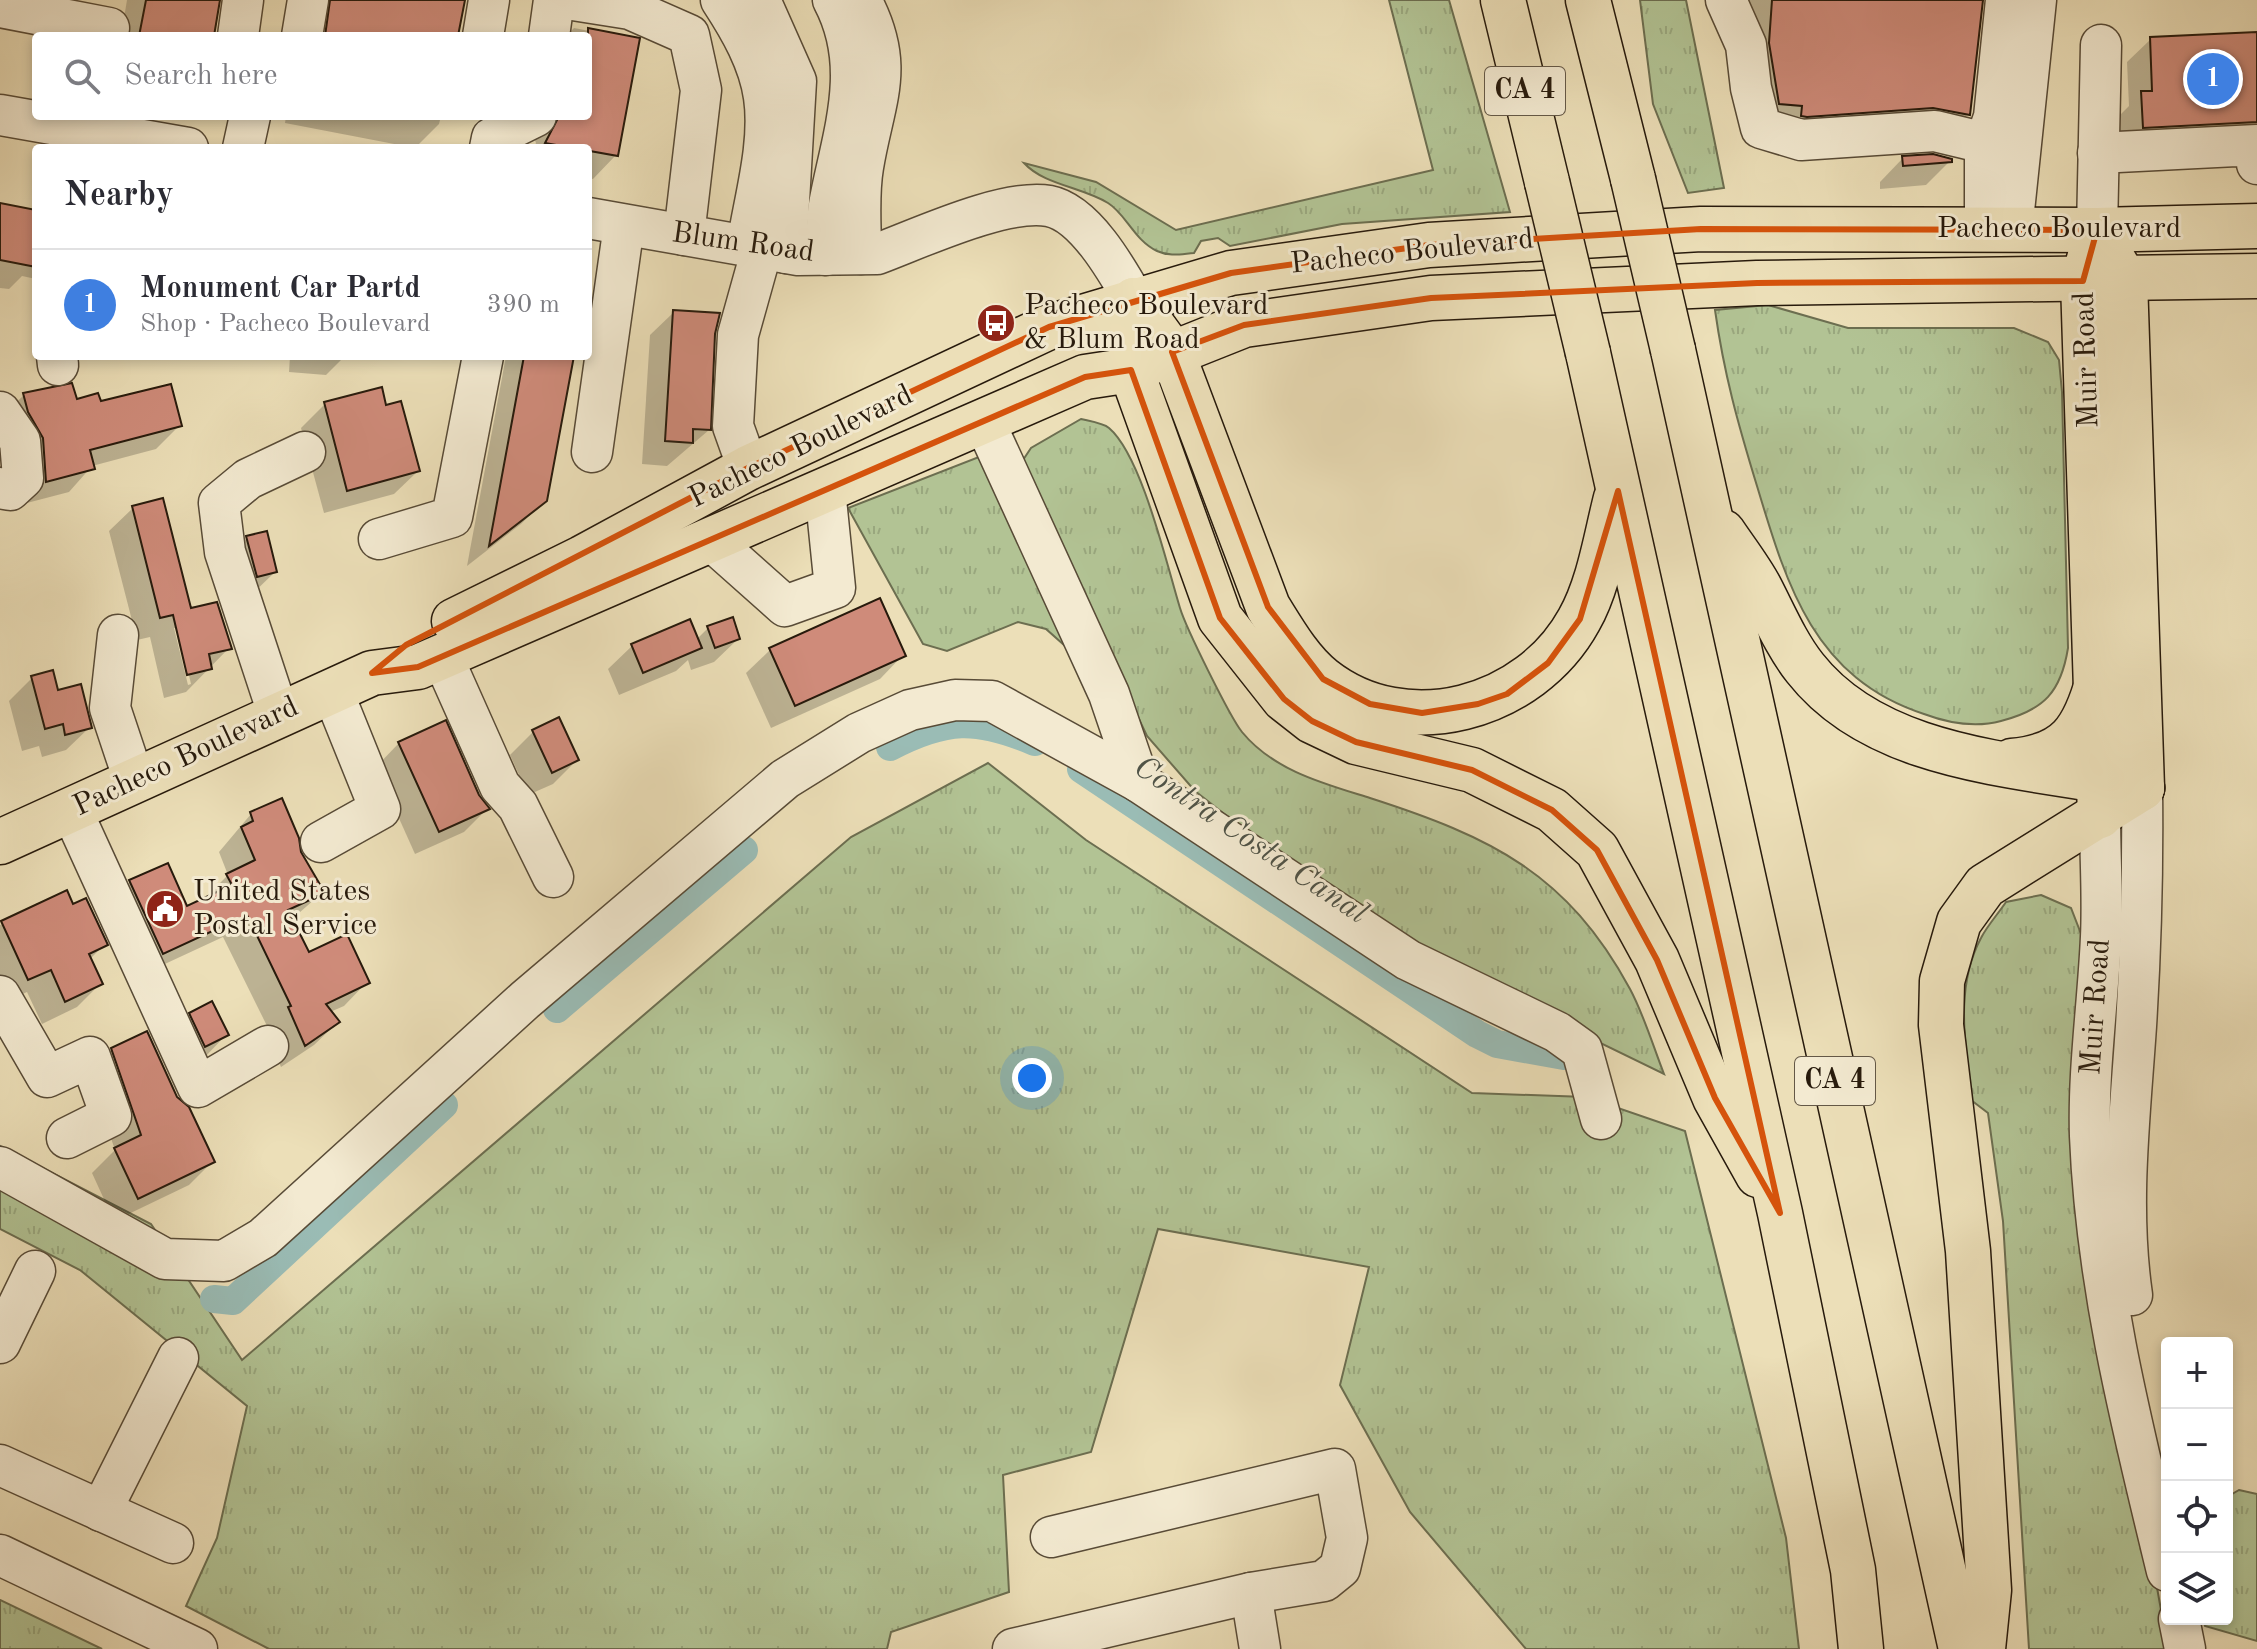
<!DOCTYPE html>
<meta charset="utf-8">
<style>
:root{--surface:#fff;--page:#f7f7f7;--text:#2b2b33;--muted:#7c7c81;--line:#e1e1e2;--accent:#2563eb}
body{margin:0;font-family:"Old Standard TT",serif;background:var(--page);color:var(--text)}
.controls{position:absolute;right:24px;bottom:24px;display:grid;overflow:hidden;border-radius:8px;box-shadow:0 4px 12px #0003}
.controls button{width:72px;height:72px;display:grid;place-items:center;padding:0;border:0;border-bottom:2px solid var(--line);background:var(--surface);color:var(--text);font:40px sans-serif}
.you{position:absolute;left:1032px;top:1078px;width:28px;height:28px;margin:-20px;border:6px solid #fff;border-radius:50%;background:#1a73e8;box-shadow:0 0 0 12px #1a73e833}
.badge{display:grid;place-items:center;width:52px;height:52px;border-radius:50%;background:var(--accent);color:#fff;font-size:26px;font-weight:700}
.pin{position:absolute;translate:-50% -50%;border:4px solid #fff;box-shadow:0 2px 8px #0006}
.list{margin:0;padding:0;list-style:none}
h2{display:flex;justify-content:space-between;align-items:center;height:104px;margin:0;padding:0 32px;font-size:34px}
h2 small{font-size:26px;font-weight:400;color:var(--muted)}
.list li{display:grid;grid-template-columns:52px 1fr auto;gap:24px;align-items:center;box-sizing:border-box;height:112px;padding:0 32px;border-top:2px solid var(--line)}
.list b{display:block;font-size:30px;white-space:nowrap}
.list p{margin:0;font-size:26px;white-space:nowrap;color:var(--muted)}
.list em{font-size:26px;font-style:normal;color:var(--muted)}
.icon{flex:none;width:44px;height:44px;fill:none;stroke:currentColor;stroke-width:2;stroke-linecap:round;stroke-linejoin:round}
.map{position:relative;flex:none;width:2257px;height:1649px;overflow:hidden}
.search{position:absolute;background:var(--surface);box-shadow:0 4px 12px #0003;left:32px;top:32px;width:560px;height:88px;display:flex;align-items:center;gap:20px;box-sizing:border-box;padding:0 28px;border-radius:8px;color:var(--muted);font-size:30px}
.panel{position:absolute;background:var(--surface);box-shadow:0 4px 12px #0003;left:32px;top:144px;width:560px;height:216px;border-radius:8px}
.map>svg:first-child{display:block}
</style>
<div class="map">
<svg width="2257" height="1649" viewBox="0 0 2257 1649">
<defs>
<pattern id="grass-tufts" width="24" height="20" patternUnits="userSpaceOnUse" patternTransform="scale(2)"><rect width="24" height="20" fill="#b2c394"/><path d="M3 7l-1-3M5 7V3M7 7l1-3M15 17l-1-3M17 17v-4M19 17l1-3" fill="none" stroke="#99a77e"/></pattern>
</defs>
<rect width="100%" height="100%" fill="#ecdfb8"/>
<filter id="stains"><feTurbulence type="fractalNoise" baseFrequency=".0025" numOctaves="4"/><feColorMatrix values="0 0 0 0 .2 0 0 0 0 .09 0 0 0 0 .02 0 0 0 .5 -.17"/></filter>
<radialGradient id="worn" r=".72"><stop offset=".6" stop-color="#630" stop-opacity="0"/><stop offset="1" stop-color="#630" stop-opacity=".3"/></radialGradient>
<!-- grass -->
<g fill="url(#grass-tufts)" stroke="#6c6e50" stroke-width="2">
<path d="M1389,0H1449L1510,212L1342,224L1230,246L1218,238L1201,241L1194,253C1181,254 1170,257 1157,251C1134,240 1126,214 1108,203C1082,187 1044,185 1024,163L1096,182L1176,230L1433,170Z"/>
<polygon points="1640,0 1686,0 1724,188 1688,193 1653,104"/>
<path d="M1768,305L1848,328H2014L2048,342L2059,360L2062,392L2068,648C2061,692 2044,710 2001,721C1975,728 1948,723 1924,714C1814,678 1787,586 1757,486C1738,424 1724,374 1715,310Z"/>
<path d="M1081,419C1089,421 1103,423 1109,428C1142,456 1167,566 1180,608C1186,628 1230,717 1242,732C1274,771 1325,784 1370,798C1491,837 1567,873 1630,989C1644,1015 1653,1046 1664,1074L1424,957L1293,868L1195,791L1147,736L1019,466L1031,448Z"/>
<polygon points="984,455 1073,653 1046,629 1018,622 947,651 923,644 848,508"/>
<polygon points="988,763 1086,840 1472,1093 1586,1097 1685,1131 1786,1538 1799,1649 1526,1649 1410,1512 1340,1385 1369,1267 1158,1229 1091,1452 1003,1475 1009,1592 891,1632 887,1649 269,1649 186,1606 217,1538 247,1406 80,1270 0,1229 0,1146 151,1224 242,1360 851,837"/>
<path d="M2041,895L2071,908L2083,939L2156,1582L2168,1649H2029L2003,1221L1988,1113L1971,1100C1966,1048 1954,988 1981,938C1987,926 1998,914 2006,902Z"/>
<polygon points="2239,1490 2257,1494 2257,1641 2205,1626 2203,1619 2227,1619 2227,1497"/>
<polygon points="0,1600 102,1649 0,1649"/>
</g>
<!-- shadow -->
<g fill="#0003" fill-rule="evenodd">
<polygon points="127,0 219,0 212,36 121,36"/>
<polygon points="308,0 463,0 456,36 307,36"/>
<polygon points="1716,0 1981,0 1968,114 1945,138 1783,139"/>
<polygon points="574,28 637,40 616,155 593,179 588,178 588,148 534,148 536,143 530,126 532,116 588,116 588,36 566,36"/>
<polygon points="2257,34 2257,145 2120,150 2119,116 2129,106 2127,62 2151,39"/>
<polygon points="286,116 441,116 439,124 415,148 285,123"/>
<polygon points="1903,158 1950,161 1926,185 1880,189 1880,182"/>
<polygon points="0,206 36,213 36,279 22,276 9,289 0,288"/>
<polygon points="674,312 713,333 709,430 667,466 642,464 650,335"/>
<polygon points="290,356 345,356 326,375 289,372"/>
<polygon points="506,356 572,356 545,500 521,524 467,566"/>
<polygon points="24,395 99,404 180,425 156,449 92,466 69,492 23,504 0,418"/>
<polygon points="325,404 385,408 418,471 394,494 324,513 301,428"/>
<path d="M133,508L189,610L229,648L186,692L164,698L150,637L137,640L109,531ZM174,628H178L191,684L188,685Z"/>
<polygon points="247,538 275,572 251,595 224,561"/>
<polygon points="708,628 738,639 714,662 691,670 688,660 676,671 619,695 608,669 632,646 697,639"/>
<polygon points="770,650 903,655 880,679 771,728 746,673"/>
<polygon points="32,678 56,692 90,727 66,750 42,757 39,746 22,751 9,701"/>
<polygon points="533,732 577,760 553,784 528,795 510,755"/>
<polygon points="399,743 477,796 487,809 464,832 415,854 376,767"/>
<polygon points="251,814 299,853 323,892 291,920 308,955 367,982 344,1006 330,1012 338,1022 314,1045 281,1067 266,1033 269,1030 223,937 139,976 107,906 130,882 186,908 203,900 228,875 219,852"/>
<polygon points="72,907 105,944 89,960 100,984 77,1007 42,1024 27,992 5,1002 0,993 0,925"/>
<polygon points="190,1014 226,1035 203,1059 167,1038"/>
<polygon points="112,1050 175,1098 212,1162 189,1185 114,1221 92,1173 115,1150 89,1074"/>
</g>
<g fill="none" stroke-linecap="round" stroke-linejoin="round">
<!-- canal -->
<g stroke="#9abcb5" stroke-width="28">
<path d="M890,747C946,718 976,717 1035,742"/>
<polyline points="1081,769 1477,1034 1497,1044 1564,1056"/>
<polyline points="557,1009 744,850"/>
<polyline points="214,1299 233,1301 444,1105"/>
</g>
</g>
<!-- building -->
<g fill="#cf8b7a" stroke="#271a0c" stroke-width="2">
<polygon points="146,0 220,0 214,36 139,36"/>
<polygon points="330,0 465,0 458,36 325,36"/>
<polygon points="1772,0 1983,0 1970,115 1933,108 1807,117 1801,116 1802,106 1779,104 1769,43"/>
<polygon points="588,28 640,38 618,156 545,143 559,116 588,116"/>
<polygon points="2257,32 2257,122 2143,128 2141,91 2152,91 2150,37"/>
<polygon points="1933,154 1952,159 1952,162 1903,166 1902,156"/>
<polygon points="0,203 36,210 36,267 0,260"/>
<polygon points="673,310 720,313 715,334 711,430 693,429 693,443 665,441"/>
<polygon points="524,356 574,356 547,501 489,546"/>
<polygon points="72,383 77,399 98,393 101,401 171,384 182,426 90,450 95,469 46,482 43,438 28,412 23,393"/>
<polygon points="382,387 386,405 401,401 420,471 347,491 324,402"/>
<polygon points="163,498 191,608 217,602 232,649 209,654 212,669 187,675 173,615 160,618 132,506"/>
<polygon points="267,531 277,572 257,577 246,536"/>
<polygon points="880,598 906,656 795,706 769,648"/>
<polygon points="733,617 740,639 715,648 707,626"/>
<polygon points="690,619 702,648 643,673 631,644"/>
<polygon points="53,670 58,690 81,684 92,728 65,735 63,724 45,729 31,676"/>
<polygon points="559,717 579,760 552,773 532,730"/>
<polygon points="446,720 479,795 490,809 439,832 398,742"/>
<polygon points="282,798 299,838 301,852 325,893 288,910 309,952 347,934 370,983 326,1004 340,1022 305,1046 288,1007 291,1006 247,915 163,954 129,880 168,863 187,906 232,885 226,874 255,860 241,827 253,821 250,812"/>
<polygon points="67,890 73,904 86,898 108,945 89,954 103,984 65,1002 51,970 28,980 1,921"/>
<polygon points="212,1001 229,1035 205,1047 189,1013"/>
<polygon points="147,1031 177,1097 189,1107 215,1162 138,1199 114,1148 141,1135 111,1048"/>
</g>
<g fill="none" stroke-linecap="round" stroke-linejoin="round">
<!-- minor casing -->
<g stroke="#584b37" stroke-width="43">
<g id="minor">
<polyline points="573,0 630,9 689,35 701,90 684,235"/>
<path d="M721,0C740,29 759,62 764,97C771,144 754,200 747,246"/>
<polyline points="760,0 796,81 786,253"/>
<path d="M861,0C897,67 874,100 863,167C858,196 861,225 861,254"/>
<polyline points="1726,0 1746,45 1751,88 1761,128 1801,140 1935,131 1985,143"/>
<polyline points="0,7 109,28"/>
<polyline points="238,36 243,0"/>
<polyline points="302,36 308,0"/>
<polyline points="483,36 489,0"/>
<polyline points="549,36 554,0"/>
<polyline points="0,115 188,148"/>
<polyline points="243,148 250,116"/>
<polyline points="490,148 492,138 536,116"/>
<polyline points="2098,153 2257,145 2257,164"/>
<path d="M588,218L798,255L877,254C920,238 1005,198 1049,206C1085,213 1117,270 1134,300"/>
<polyline points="1985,230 1985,143 1994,117 2006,0"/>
<polyline points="2012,230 2036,0"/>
<polyline points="2097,230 2101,45"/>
<path d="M826,255C827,239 826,221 829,205C842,135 869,68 833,0"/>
<polyline points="57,356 58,365"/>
<polyline points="0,412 20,441 23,478 10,490 0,488"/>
<polyline points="592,452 624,225"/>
<polyline points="748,468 733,426 738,335 762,249"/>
<polyline points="379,539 452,517 483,356"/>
<polyline points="712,541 785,606 835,588 825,490"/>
<polyline points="118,635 110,708 134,780"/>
<polyline points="442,656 500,786 518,806 553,877"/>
<polyline points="278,713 225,552 219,503 248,479 305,452"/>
<polyline points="1139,782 1408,960 1557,1032 1582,1050 1601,1119"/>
<polyline points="71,809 198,1087 268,1046"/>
<path d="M2100,816C2100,856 2103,897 2101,937C2098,1004 2088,1069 2090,1136C2096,1285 2132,1427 2167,1571"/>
<polyline points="321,842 380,809 332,690"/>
<polyline points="0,996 47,1077 90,1057 111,1116 67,1138"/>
<polyline points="0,1167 165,1259 224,1261 263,1238 525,1000 785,779 859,733 910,710 955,700 992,701 1139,782 1109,694 984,421"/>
<path d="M2132,1295C2119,1205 2130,1116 2136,1026C2141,946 2143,868 2142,788"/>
<polyline points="0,1343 35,1271"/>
<polyline points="0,1465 173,1543"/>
<polyline points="101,1511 178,1358"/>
<polyline points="0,1555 197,1649"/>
<polyline points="1251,1593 1260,1649"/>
<polyline points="2179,1619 2185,1649"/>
<polyline points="1013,1649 1251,1593 1324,1581 1340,1568 1347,1538 1335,1469 1051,1537"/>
</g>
</g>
<!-- major casing -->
<g stroke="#271a0c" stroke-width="47">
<g id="major">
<polyline points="2091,252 2083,281 2100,816"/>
<polyline points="2110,254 2125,280 2142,788"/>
<polyline points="454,621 582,558 748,468 1049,327 1231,273 1429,245 1701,229 2097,230 2257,226"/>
<polyline points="0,842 372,673 418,667 1085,377 1131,370 1244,325 1431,298 1757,283 2257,276"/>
</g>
</g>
<!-- highway casing -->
<g stroke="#271a0c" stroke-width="47">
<g id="highway">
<polyline points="1503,0 1547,182"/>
<polyline points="1588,0 1633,179"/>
<polyline points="1134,300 1131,370 1220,618 1284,699 1312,721 1356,742 1472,770 1552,810 1597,850 1657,960 1715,1098 1758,1175"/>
<path d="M1134,300L1172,352L1268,607C1283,631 1300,661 1323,679C1406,744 1530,709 1579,620C1599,585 1606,537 1616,498"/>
<polyline points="1673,350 1961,1649"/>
<polyline points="1588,353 1780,1213 1853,1570 1861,1649"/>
<path d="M1723,532C1735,550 1750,569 1760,588C1774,615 1786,644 1805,668C1881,765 2031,764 2142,788"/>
<path d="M2012,761C2068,756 2084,730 2098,680"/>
<polyline points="1983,1649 1989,1590 1968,1251 1941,1025 1942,981 1959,922 1985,886 2142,788"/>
</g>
</g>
<!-- minor -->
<use href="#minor" stroke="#f3ead1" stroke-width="40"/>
<!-- major -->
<use href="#major" stroke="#ecdfb8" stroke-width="44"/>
<!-- highway -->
<use href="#highway" stroke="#ecdfb8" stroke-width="44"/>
<!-- highway-bridge casing -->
<g stroke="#271a0c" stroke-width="47" stroke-linecap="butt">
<g id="highway-bridge">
<polyline points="1633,179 1673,350"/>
<polyline points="1547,182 1588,353"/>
</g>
</g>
<!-- highway-bridge -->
<use href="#highway-bridge" stroke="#ecdfb8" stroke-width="44"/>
</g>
<!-- marked area -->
<path fill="none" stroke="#d5530c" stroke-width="6" stroke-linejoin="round" d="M1701,229L2097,230L2083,281L1757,283L1431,298L1244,325L1172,352L1268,607L1323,679L1370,704L1422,713L1478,704L1507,694L1548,663L1580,619L1618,491L1780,1213L1715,1098L1657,960L1597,850L1552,810L1472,770L1356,742L1312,721L1284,699L1220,618L1131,370L1085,377L418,667L372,673L406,645L748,468L1049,327L1231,273L1429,245Z"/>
<!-- icons -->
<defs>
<g id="bus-disc" transform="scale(2)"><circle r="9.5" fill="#8f2418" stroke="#f3ead1"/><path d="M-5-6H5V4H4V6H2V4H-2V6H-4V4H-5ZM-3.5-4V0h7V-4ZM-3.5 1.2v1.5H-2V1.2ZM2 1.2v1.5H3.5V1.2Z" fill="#fff"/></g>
<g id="civic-disc" transform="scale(2)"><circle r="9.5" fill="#8f2418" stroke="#f3ead1"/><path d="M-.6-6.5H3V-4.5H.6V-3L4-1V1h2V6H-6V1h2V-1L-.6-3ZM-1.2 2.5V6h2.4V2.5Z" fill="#fff"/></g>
</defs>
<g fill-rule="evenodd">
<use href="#bus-disc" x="996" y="323"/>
<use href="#civic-disc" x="165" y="909"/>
</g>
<g text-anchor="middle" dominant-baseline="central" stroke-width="6" stroke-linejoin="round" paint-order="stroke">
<!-- shield labels -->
<g fill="#f3ead1" stroke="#645847" stroke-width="2">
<rect x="1485" y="67" width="80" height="48" rx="6"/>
<rect x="1795" y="1057" width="80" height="48" rx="6"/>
</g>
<g font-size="28" font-weight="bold" fill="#271a0c">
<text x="1525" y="91">CA 4</text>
<text x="1835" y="1081">CA 4</text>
</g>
<!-- street labels -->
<g font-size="30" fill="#271a0c" stroke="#f3ead1">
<text x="2059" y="229">Pacheco Boulevard</text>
<text transform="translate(743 243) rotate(8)">Blum Road</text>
<text transform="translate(1412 252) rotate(-6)">Pacheco Boulevard</text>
<text transform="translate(2087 360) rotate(-92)">Muir Road</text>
<text transform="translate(801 447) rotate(-26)">Pacheco Boulevard</text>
<text transform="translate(186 757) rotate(-25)">Pacheco Boulevard</text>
<text transform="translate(2096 1007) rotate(-86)">Muir Road</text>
</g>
<!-- poi labels -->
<g font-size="30" fill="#271a0c" stroke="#f3ead1" text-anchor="start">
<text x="1024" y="306">Pacheco Boulevard<tspan x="1024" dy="34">&amp; Blum Road</tspan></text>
<text x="193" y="892">United States<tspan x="193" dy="34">Postal Service</tspan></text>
</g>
<!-- water labels -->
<g font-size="32" font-style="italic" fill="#4f5347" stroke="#f3ead1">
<text transform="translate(1250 841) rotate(34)">Contra Costa Canal</text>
</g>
</g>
<rect width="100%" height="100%" filter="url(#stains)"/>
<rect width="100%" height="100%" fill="url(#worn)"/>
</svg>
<div class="controls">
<button>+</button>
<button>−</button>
<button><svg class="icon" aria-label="locate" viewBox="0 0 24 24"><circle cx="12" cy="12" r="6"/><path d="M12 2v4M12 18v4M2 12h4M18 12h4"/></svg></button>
<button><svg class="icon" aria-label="layers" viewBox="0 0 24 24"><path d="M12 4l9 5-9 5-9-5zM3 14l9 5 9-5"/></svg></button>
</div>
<div class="you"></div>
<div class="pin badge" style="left:2213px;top:79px;background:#3f7fe0">1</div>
<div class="search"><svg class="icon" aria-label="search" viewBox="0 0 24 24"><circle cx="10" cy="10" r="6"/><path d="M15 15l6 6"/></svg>Search here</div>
<section class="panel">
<h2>Nearby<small></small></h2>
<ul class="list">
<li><span class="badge" style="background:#3f7fe0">1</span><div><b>Monument Car Partd</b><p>Shop · Pacheco Boulevard</p></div><em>390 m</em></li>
</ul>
</section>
</div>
